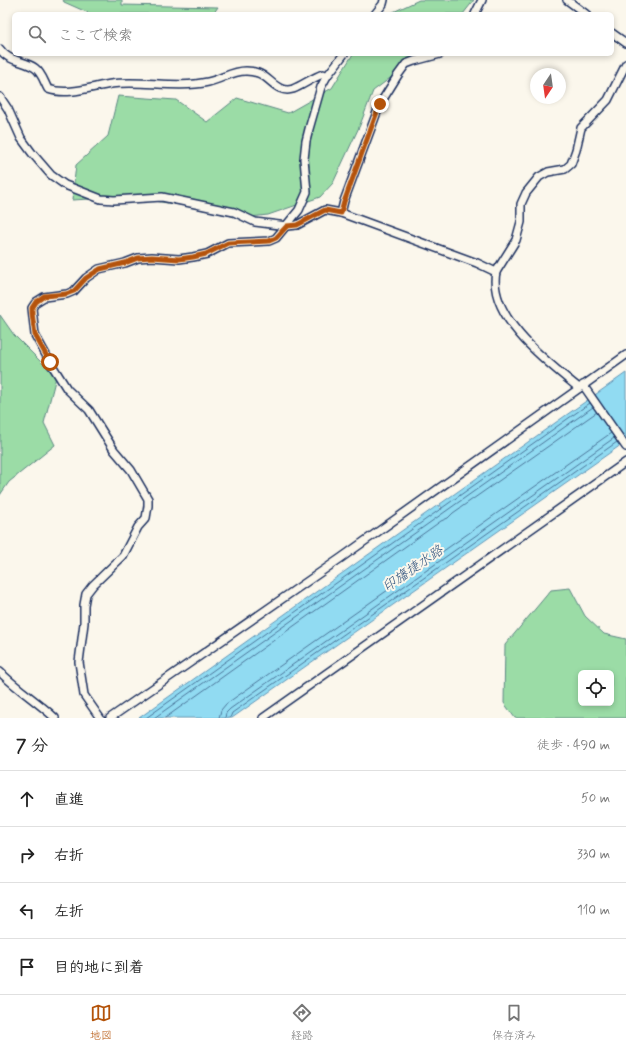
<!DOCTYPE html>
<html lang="ja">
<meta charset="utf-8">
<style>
:root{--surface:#fff;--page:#f2f2f2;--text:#222;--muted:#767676;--line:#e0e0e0;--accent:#b45309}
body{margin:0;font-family:Mynerve,"Klee One",sans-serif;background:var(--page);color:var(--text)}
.controls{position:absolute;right:12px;bottom:12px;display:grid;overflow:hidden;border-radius:6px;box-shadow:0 2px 6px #0003}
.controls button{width:36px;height:36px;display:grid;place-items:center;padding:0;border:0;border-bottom:1px solid var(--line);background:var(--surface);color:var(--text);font:20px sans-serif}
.compass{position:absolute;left:530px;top:68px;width:36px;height:36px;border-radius:50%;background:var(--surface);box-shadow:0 2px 6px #0003;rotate:193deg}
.stop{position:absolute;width:12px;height:12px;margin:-9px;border:3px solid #b45309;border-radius:50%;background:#fff}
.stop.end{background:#b45309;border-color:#fff;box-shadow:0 1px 4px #0008}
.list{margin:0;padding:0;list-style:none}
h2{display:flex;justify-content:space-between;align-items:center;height:52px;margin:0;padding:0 16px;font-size:17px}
h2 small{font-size:13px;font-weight:400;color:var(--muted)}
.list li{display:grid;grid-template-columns:26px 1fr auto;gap:12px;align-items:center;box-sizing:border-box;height:56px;padding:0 16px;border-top:1px solid var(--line)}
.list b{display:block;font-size:15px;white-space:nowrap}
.list em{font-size:13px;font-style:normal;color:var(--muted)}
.icon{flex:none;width:22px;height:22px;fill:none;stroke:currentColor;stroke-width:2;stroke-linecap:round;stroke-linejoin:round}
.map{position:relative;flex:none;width:626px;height:718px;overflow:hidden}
.search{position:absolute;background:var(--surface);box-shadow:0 2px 6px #0003;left:12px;right:12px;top:12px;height:44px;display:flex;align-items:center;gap:10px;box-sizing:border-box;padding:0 14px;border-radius:6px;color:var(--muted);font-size:15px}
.sheet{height:276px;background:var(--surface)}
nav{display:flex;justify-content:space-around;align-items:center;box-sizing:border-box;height:56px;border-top:1px solid var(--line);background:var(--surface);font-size:11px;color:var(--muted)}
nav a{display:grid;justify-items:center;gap:2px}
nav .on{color:var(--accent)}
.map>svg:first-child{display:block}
</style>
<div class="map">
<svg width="626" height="718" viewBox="0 0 626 718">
<rect width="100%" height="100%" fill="#fbf7ec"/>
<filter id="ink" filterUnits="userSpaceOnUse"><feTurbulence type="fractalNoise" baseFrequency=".025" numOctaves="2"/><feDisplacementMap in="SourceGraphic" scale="8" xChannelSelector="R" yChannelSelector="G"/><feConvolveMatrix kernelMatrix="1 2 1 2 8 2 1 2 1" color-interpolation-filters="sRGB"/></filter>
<g filter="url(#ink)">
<!-- green -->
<g fill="#9bdca6" stroke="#5b8682" fill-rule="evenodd">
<polygon points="63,0 122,0 122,5 218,7 213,14 91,14 64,2"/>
<polygon points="419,0 474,0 463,14 389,14"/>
<polygon points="353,54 422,54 373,91 360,125 333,183 320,197 268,215 241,218 181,205 127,197 72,200 76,165 108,136 118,96 176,100 207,122 237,98 288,113 332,88"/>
<polygon points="0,315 14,335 56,377 44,423 55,445 9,482 0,495"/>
<path d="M570,588L585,616L604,634L626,639V718H515L504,703L505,645L551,590ZM581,673H611V703H581Z"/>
</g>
<!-- water -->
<polygon fill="#91dbf2" stroke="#6296b7" points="626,373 626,441 618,447 232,718 139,718 438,505 441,510 442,509 440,504"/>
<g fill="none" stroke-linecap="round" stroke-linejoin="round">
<!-- shore -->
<g stroke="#4a7499" stroke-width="1">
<polyline points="146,718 590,403"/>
<polyline points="154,718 593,407"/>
<polyline points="165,718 441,521 448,518 453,513 597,412"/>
<polyline points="219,718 221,710 226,704 611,433"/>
<polyline points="225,718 226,713 230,709 614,438"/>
<polyline points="230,718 232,713 617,442"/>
</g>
<!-- minor casing -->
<g stroke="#1b2f5e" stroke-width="10">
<g id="minor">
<polyline points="567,0 586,14"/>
<polyline points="375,14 383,4 384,0"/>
<polyline points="475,14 482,0"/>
<polyline points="612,33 626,43"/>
<path d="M0,49C8,62 24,60 35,68C42,73 44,82 48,89C68,96 91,87 111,84C143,80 176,89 208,82C222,79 232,71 246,71C250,71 255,72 258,73C270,77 277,94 293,89C303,85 312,78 323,74L327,76"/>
<path d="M0,97L8,109L21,138L32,153L51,175L65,185L101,199L114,200L162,197L234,212L255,222L287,226L297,225L325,210L341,213L477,263L496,272C487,317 548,363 579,388"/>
<polyline points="341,213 344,201 380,104 398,75 406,64 414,61 440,54"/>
<polyline points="496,272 516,240 521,222 521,204 526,193 539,177 548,172 565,169 571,164 576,150 581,128 608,100 626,64"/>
<polyline points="583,385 626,447"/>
<path d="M0,672C17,689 38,702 55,718"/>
<polyline points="100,718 84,695 79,662 84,623 84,605 86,594 93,585 123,556 138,527 146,518 148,506 148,499 131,470 114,450 89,410 67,389 50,362 35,335 32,308 36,302 44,297 67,294 74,291 86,278 99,269 125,263 138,258 152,257 179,259 193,257 207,254 228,243 269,241 276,238 299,210 307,192 304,159 306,141 309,129 321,87 327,76 344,54"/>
<polyline points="110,718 341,558 626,355"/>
<polyline points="263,718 626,462"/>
</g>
</g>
<!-- minor -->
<use href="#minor" stroke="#fbf7ec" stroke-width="7"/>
</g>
</g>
<g fill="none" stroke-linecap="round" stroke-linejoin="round" filter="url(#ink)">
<!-- route -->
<polyline stroke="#b45309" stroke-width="5" points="50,362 35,335 32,313 32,308 36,302 44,296 66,294 74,291 86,278 100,269 125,263 138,258 152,257 179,259 193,257 206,254 228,243 269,241 276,238 287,226 297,225 325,210 341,213 344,202 380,104"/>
</g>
<g text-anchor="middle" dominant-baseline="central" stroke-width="4" stroke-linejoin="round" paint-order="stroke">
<!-- water labels -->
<g font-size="14" font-style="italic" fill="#385a83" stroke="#fbf7ec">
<text transform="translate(413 569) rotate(-35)">印旛捷水路</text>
</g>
</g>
</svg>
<div class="controls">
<button><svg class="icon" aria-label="locate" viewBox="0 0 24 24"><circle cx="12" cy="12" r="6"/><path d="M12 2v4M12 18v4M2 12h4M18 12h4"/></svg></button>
</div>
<svg class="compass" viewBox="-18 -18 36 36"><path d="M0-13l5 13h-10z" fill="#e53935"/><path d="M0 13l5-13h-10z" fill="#767676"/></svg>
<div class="stop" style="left:50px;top:362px"></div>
<div class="stop end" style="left:380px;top:104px"></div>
<div class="search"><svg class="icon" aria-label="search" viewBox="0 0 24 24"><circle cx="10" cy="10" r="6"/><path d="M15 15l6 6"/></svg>ここで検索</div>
</div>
<section class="sheet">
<h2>7 分<small>徒歩 · 490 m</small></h2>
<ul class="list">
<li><svg class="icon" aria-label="ahead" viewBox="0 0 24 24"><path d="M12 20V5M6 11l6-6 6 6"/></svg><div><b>直進</b></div><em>50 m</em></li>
<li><svg class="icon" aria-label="right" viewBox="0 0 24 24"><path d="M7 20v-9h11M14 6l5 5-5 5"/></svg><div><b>右折</b></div><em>330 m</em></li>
<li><svg class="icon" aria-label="left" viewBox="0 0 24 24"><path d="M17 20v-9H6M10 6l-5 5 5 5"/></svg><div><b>左折</b></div><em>110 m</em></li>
<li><svg class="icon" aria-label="arrive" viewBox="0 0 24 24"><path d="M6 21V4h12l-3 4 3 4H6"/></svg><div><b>目的地に到着</b></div></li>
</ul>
</section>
<nav>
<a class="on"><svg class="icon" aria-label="map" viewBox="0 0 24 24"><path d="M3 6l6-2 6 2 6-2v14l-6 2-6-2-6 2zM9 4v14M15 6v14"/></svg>地図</a>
<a><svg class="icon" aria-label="directions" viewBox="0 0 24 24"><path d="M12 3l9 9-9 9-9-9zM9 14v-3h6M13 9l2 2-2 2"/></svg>経路</a>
<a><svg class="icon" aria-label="saved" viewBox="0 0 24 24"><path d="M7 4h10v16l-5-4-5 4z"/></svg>保存済み</a>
</nav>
